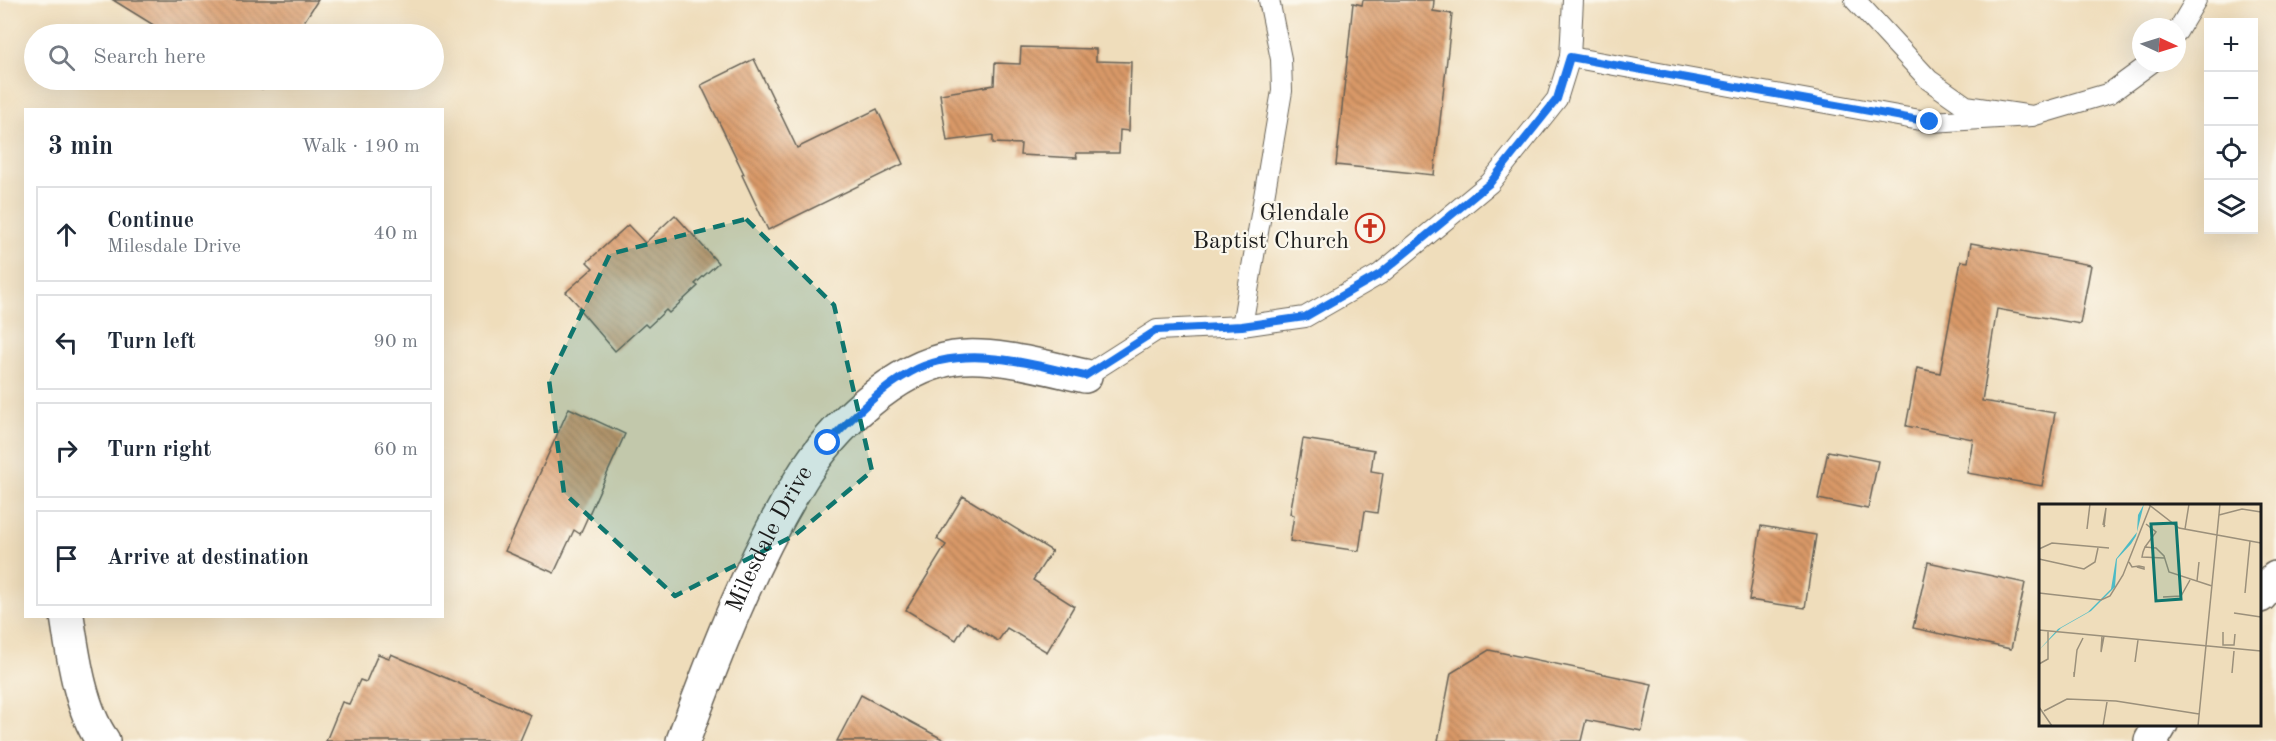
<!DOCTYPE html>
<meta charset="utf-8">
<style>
:root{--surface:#fff;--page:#f6f6f7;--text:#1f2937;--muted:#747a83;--line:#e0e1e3}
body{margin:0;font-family:"Old Standard TT",serif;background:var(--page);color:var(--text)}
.controls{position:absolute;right:18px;top:18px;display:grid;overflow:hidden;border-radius:0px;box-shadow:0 6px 24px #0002}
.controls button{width:54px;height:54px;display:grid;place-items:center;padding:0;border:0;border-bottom:2px solid var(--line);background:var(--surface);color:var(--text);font:30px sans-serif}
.compass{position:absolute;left:2132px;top:18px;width:54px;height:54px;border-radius:50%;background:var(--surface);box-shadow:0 6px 24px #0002;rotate:94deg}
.stop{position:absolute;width:18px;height:18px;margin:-14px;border:4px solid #1a73e8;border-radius:50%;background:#fff}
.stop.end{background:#1a73e8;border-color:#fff;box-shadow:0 2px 6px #0008}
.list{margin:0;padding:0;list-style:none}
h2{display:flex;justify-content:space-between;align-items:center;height:78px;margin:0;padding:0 24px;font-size:26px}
h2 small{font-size:20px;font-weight:400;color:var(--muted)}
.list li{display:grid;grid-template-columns:39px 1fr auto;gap:18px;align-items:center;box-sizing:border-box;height:96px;margin:0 12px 12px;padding:0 12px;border:2px solid var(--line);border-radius:0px}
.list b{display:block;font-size:22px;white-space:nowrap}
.list p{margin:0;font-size:20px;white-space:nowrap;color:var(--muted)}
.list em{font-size:20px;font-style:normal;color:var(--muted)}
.icon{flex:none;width:33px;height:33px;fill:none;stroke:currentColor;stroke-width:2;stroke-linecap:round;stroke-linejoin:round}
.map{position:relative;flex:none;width:2276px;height:741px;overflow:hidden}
.search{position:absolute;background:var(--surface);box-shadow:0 6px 24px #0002;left:24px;top:24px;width:420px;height:66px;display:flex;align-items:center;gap:15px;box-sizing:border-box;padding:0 21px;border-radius:33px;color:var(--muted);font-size:22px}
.panel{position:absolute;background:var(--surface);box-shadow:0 6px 24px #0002;left:24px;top:108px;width:420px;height:510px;border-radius:0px}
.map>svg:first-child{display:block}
</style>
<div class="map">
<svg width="2276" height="741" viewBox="0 0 2276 741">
<defs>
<pattern id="building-back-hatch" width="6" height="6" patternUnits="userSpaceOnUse" patternTransform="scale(1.5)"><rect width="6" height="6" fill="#d99967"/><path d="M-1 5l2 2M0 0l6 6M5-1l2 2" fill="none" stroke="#af7c54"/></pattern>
</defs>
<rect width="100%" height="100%" fill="#fbf7ec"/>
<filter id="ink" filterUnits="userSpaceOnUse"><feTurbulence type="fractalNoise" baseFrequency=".0167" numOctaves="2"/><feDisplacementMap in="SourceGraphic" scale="12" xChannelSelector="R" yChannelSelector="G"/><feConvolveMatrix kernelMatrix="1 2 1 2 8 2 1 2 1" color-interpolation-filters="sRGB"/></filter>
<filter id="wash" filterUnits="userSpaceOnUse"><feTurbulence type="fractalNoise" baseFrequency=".008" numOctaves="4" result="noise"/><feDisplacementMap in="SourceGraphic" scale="24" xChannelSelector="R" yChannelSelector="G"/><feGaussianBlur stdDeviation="1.35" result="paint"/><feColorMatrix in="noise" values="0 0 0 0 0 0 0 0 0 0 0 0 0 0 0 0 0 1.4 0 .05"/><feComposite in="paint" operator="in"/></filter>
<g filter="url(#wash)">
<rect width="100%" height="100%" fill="#efddbb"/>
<g id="blocks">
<!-- building -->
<g fill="url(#building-back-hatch)">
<polygon points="113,0 318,0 296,34 168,34"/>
<polygon points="1363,0 1434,0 1433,11 1452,14 1434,175 1336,165 1353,3 1362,5"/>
<polygon points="1021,47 1096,49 1096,61 1131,62 1129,131 1120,130 1119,153 1076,153 1077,158 1020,155 1021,144 993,143 993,135 947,141 940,94 994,85 995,63 1020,64"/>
<polygon points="754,59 797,148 877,109 903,164 768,230 742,175 744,174 701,85"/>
<polygon points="247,80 268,80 262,89"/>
<polygon points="675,215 718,263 695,284 698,286 669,313 666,310 648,327 645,324 615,351 578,308 580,307 566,292 593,268 587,262 628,225 645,243"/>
<polygon points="1971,243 2091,265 2080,324 1997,309 1982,401 2055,413 2042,486 1967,473 1973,439 1906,426 1917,368 1940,373 1961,261 1968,262"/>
<polygon points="569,408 625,434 580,534 574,530 554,573 505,551"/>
<polygon points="1303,439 1374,450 1371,471 1383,473 1377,513 1365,511 1359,551 1290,541 1294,515 1290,514"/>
<polygon points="1828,451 1878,461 1868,509 1818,499"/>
<polygon points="963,496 1052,551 1033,580 1074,606 1047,652 1007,628 998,641 967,622 956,640 906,610 946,545 937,539"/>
<polygon points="1761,526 1816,535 1805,608 1749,600"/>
<polygon points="1928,562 2025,583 2011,649 1913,628"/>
<polygon points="1489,650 1652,684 1642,731 1586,720 1581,741 1438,741 1451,673"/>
<polygon points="378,654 389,658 391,654 531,715 520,741 326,741 342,702 349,704 360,680 366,682"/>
<polygon points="861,695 946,741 837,741"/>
</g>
</g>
</g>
<g filter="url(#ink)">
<use href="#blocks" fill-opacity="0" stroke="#666054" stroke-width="1.5"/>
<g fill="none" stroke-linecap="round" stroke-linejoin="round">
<!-- service casing -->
<g stroke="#666054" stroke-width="22">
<g id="service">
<polyline points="1855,0 1929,80 1966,106 2032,116 2110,93 2151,63"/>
<polyline points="2177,32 2196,0"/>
<polyline points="1570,57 1931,122 2032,116"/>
<polyline points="1242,326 1282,91 1281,59 1269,0"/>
<polyline points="1085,376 1157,330 1242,326 1305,317 1380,274 1490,183 1557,99 1570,57 1573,0"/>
</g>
</g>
<!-- minor casing -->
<g stroke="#666054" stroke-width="36">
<g id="minor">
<polyline points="2260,596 2276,578"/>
<path d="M67,616C73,655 80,709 103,741"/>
<path id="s1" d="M683,741C716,652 751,561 801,479C832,428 894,368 954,358C992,352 1048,368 1085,376"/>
<polyline points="2151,741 2161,724"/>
</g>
</g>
<!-- service -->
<use href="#service" stroke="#fff" stroke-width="20"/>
<!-- minor -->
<use href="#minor" stroke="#fff" stroke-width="33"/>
</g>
</g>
<g fill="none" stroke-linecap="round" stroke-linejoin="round" filter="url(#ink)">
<!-- route -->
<path stroke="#1a73e8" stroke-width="8" d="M828,443C853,417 879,389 911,372C964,343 1030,364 1085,376L1157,330L1242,326L1305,317L1380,274L1490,183L1557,99L1570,57L1930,122"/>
</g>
<!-- marked area -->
<path fill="#0f766e" fill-opacity="0.2" stroke="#0f766e" stroke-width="4.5" stroke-dasharray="12 8" stroke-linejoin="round" d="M746,219L834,305L872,471L795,535L675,596L564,493L549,380L610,254Z"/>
<!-- icons -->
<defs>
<g id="church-ring" transform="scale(1.5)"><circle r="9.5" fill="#fbf7ec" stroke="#c8321e" stroke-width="1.5"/><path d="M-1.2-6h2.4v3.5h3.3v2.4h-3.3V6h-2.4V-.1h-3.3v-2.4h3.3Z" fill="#c8321e"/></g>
</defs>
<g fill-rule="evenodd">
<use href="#church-ring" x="1370" y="228"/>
</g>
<g text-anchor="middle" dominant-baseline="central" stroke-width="4.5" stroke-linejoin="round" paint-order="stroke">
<!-- poi labels -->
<g font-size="24" fill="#1c1c1c" stroke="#fbf7ec" text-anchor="end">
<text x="1349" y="214">Glendale<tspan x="1349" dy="28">Baptist Church</tspan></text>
</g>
<!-- street labels -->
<g font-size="24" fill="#1c1c1c" stroke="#fbf7ec">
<text stroke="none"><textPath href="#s1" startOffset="220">Milesdale Drive</textPath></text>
</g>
</g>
<!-- overview -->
<g transform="translate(2039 504)">
<rect width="222" height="222" fill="#efddbb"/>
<path d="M105,0L97,32L92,40L78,55L76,83L52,107L22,124L0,146L19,125L49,108L72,85L77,55L98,28L99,11Z" fill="#4dbbc6"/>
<path fill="none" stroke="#9b907b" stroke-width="1.5" d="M109,0L140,24L222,39M180,11L203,5L222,8M64,21L67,4L65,23L66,21M48,25L51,0M146,25L150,0M106,43L117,28L107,20M0,45L13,39L70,44M125,54L103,53L104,48L106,43L117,44L125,52L130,68L173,82M0,55L45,65L56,58L59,44M90,58L93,63L100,62L105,63V65L98,63M158,77L160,58M0,89L62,96L71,92L84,71L112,0M206,89L211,37M124,93L142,92L151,76M195,109L222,113M0,126L222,147M184,128V141H195L196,130M63,132L62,148L65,132M96,158L99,136M0,160L9,155V127M35,168V173L38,146L44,134M193,169L195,147M0,203L13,222M5,207L28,195L77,197L160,210M64,222L68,198M159,222L181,0"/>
<path fill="#0f766e" fill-opacity="0.15" stroke="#0f766e" stroke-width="3" d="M137,19L142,95L117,97L112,20Z"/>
<rect width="222" height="222" fill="none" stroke="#1c1c1c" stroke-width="3"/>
</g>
</svg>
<div class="controls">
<button>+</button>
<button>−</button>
<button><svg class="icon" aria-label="locate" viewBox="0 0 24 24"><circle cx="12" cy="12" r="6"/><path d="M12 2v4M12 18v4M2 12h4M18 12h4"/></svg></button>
<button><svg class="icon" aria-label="layers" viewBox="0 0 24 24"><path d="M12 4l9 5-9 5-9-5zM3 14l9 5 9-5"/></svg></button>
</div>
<svg class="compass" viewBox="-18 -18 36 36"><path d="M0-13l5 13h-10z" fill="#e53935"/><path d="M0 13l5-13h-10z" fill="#747a83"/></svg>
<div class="stop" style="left:828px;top:443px"></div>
<div class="stop end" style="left:1930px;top:122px"></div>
<div class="search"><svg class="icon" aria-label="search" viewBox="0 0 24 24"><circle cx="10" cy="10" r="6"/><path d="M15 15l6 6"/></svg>Search here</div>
<section class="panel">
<h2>3 min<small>Walk · 190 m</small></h2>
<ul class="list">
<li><svg class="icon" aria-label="ahead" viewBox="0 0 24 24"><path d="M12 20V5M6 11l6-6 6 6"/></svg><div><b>Continue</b><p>Milesdale Drive</p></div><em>40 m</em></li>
<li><svg class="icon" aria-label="left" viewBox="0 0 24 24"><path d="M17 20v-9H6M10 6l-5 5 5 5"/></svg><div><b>Turn left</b></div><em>90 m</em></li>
<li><svg class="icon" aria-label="right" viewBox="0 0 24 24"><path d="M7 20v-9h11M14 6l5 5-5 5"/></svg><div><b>Turn right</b></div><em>60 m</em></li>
<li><svg class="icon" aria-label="arrive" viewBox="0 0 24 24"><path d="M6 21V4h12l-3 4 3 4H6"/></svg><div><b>Arrive at destination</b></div></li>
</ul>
</section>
</div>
